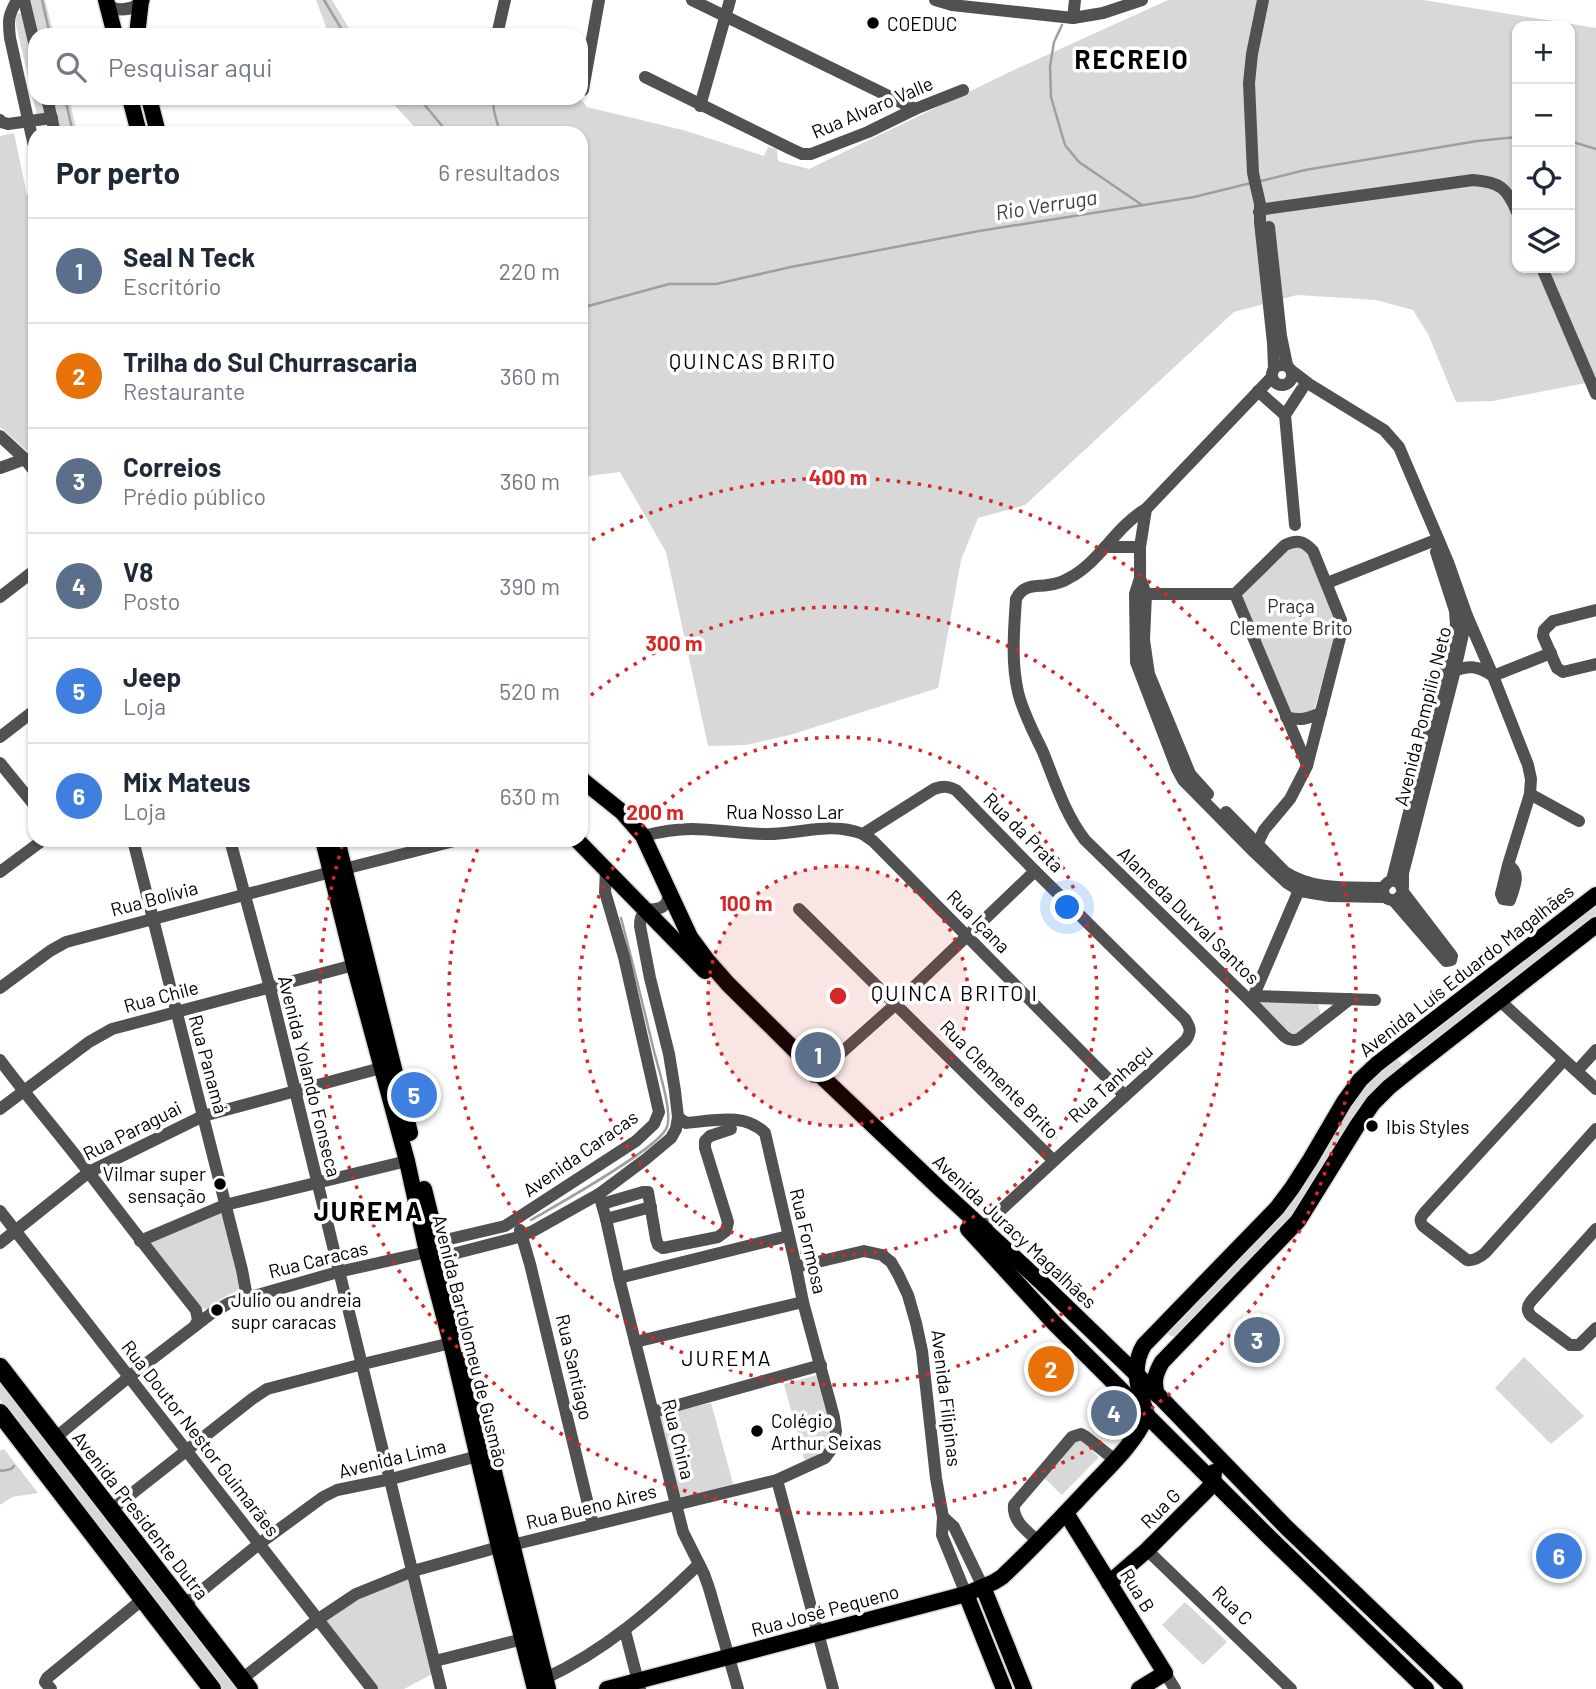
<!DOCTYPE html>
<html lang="pt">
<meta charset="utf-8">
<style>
:root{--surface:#fff;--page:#f6f6f7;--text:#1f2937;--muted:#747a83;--line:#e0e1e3;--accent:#1a73e8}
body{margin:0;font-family:Barlow,sans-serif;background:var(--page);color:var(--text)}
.controls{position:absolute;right:21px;top:21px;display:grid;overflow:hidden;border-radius:14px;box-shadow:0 2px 5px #0004}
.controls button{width:63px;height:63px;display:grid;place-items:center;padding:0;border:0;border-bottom:2px solid var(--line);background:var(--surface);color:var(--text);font:35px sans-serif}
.you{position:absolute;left:1068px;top:908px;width:24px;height:24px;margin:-18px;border:5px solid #fff;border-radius:50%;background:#1a73e8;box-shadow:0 0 0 10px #1a73e833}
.badge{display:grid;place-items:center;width:46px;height:46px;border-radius:50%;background:var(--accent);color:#fff;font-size:23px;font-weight:700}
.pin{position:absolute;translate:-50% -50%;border:4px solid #fff;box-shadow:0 2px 7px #0006}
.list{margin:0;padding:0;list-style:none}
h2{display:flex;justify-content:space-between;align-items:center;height:91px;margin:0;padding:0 28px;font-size:30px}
h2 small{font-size:23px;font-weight:400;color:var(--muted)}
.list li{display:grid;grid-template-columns:46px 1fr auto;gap:21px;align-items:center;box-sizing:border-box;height:105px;padding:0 28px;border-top:2px solid var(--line)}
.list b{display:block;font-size:26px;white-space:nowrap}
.list p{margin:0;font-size:23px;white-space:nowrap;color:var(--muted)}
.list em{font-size:23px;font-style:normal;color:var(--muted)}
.icon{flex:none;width:38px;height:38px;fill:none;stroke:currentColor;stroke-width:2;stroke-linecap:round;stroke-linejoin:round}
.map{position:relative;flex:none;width:1596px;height:1689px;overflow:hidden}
.search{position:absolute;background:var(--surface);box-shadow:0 2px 5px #0004;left:28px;top:28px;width:560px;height:77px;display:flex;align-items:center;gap:18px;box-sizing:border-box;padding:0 24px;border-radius:21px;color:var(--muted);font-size:26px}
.panel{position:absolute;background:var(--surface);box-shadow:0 2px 5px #0004;left:28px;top:126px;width:560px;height:721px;border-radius:21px}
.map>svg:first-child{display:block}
</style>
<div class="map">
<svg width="1596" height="1689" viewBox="0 0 1596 1689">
<rect width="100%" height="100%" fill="#fff"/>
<!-- green -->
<g fill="#d8d8d8" fill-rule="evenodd">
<polygon points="28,0 45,0 54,35 37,35"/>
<polygon points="316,0 332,0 353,35 329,35"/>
<path d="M1168,0H1423L1596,28V381L1493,401L1456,402L1428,334L1413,310L1376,300L1297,295L1234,312L1025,505L978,518L961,560L938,688L790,735L746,745L708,746L666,552L620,472L581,477V133H420L388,98H580L587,107L683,130L764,156L768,147L777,149L778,161L809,169L1016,69ZM1517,26H1570V268H1517Z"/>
<polygon points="20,13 23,14 35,68 35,98 42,98 46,114 37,116 15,20 17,14"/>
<polygon points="52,98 69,98 77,133 61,133"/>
<polygon points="14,133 27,195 35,192 35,448 27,451 0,427 0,136"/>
<polygon points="1296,544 1308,552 1338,627 1314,710 1303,717 1288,711 1242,598 1244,589 1249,583"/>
<polygon points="1596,899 1596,916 1414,1057 1406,1050"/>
<polygon points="1261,1000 1318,1003 1321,1016 1298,1033 1290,1035 1258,1003"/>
<polygon points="1395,1052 1397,1059 1404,1066 1295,1215 1178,1334 1175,1337 1169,1335 1166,1332 1244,1244 1351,1097"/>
<polygon points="221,1212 223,1215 240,1287 239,1290 226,1296 207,1309 201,1308 148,1242"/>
<polygon points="1524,1357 1584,1416 1551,1444 1495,1388"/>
<polygon points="817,1375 831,1429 823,1452 805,1462 784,1384"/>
<polygon points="0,1382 238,1689 223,1689 0,1400"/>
<polygon points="711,1403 734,1487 679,1497 659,1414"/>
<polygon points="1079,1438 1099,1457 1062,1495 1042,1476"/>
<polygon points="4,1449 38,1493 12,1497 0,1505 0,1451"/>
<polygon points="409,1577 432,1674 404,1689 378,1689 324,1622 361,1598"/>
<polygon points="1185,1602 1227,1642 1203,1665 1162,1625"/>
</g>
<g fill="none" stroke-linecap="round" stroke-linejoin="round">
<!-- stream -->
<g stroke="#9f9f9f" stroke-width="2.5">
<polyline points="42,0 50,35"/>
<polyline points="324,0 345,35"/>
<polyline points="1062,25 1054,42 1050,67 1051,97 1065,145 1079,162 1142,205"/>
<polyline points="65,98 73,133"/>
<polyline points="419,98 448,133"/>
<polyline points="493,98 494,111 500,133"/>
<polyline points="1570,141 1596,149"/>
<polyline points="1261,181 1305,170 1477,141 1517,137"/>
<polyline points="581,296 589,306"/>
<polyline points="581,308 669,284 716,284 791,267 979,231 1194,197 1251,183"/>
<path d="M531,1220C555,1206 660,1148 667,1127C673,1110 656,1062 652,1043C642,1001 632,960 621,918"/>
<polyline points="0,1470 2,1471 11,1469 14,1466"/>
</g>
<!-- major casing -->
<g stroke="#dbdbdb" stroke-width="19">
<g id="major">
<polyline points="106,0 115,35"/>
<polyline points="137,35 141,0"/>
<polyline points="130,98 139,133"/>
<polyline points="149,98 158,133"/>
<polyline points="581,779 622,812 643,836 690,937 707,960 728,984 818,1073 939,1188 1040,1281 1160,1397 1286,1527 1455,1689"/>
<polyline points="323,840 354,965 407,1161 427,1252 451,1343 499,1547 535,1689"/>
<polyline points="337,840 410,1133"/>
<polyline points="577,840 705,971"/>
<polyline points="424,1189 459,1330"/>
<polyline points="968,1229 1054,1323 1271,1539 1426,1689"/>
<polyline points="466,1359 548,1689"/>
<path d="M1157,1395C1153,1382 1155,1374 1162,1362L1298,1221L1357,1126L1373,1103L1389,1087L1414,1067L1596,925"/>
<polyline points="1066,1513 1165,1673 1139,1689"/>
<polyline points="1109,1583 1147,1550 1208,1489 1213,1481 1214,1472"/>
<polyline points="983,1587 1024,1689"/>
<polyline points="966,1594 1004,1689"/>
<path d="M607,1689L966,1594L994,1582L1002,1577C1032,1549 1061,1518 1090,1487C1110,1466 1135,1443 1147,1415C1139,1392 1130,1368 1144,1345L1277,1208L1292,1188L1310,1160L1344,1102L1360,1080L1377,1064L1596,895"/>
</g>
</g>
<!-- highway casing -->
<g stroke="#dbdbdb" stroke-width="21">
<g id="highway">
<polyline points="0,1367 249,1689"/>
<polyline points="0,1413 212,1689"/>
</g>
</g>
<!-- minor -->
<g stroke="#515151" stroke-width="12">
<path d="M17,0C8,16 8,20 10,38L35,151"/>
<polyline points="24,0 35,46"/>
<polyline points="692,0 915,109"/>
<polyline points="935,0 952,5 1073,18 1103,13 1142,0"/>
<polyline points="1263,0 1252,54 1249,83 1253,173 1260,204 1260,222 1273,343 1274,368"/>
<path d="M108,6C121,12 133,10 144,0"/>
<polyline points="1073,18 1075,0"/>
<polyline points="497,35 505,0"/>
<polyline points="645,77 791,149 802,154 811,154 868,132 915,109 963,90"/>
<polyline points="583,90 599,0"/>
<polyline points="47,98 55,133"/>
<polyline points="700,106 730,0"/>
<polyline points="0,120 1,122 8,124 52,118"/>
<path d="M1259,212L1265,209L1473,180C1500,182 1507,188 1517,212"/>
<polyline points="1269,227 1281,336 1287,365"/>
<polyline points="1542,268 1596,394"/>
<circle cx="1282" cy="375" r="10"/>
<polyline points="1292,371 1309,384 1384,430 1399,447 1448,562 1467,616 1455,670 1412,838 1403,873 1403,887"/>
<path d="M1272,377L1146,509L1140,547V578L1135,594L1136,662L1177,769L1183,780L1254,852L1287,883L1300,891L1330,896L1385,897C1393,903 1399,900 1403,892L1400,883L1392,880C1384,884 1381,889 1385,897"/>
<polyline points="1258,391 1285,415 1302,389"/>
<polyline points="1285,415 1295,525"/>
<polyline points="0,436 25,459 35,472"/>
<polyline points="0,468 25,459"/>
<path d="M1146,509C1115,527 1100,562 1069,578C1063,582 1055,584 1048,585C1035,587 1023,584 1016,599C1014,629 1011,662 1018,692C1023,713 1034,733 1043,752C1055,782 1065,814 1085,840L1251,1002L1284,1036C1289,1040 1293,1041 1299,1039L1350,999"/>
<polyline points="1105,547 1140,547"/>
<polyline points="1140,578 1146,594 1144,640 1149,674 1186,764 1190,774 1208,794"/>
<polyline points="1327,583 1438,539"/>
<polyline points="1140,594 1235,594"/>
<path d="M1235,594L1285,545C1297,539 1304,541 1313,551L1341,620V634L1307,766L1290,799L1264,830L1255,849"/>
<polyline points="1235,594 1307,765"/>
<polyline points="0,597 35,570"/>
<polyline points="1596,610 1553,621 1544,630 1543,636 1557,668 1563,672 1596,664"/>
<polyline points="1467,616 1493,676 1551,653"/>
<path d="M1451,672C1469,665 1477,665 1493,676L1528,765L1531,779L1530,794L1508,865L1501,894L1503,899L1510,900C1514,887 1522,873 1508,865"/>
<path d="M1286,717C1301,721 1306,719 1321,713"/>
<polyline points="0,737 35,710"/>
<polyline points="0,763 35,806"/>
<polyline points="1530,794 1579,821"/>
<path d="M1226,812L1285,872C1314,891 1349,887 1383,888"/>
<polyline points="863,834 873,841 1125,1096"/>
<path d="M643,836C659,832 675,829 691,829C716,829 742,834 767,834C803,834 828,821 863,834L934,789C943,786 948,786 956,790L1035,871L1185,1019C1190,1027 1192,1031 1186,1040C1118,1103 1049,1164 982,1228"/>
<polyline points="133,840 242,1270 247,1297"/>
<polyline points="230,840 270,988 441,1689"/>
<polyline points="344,869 458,840"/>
<polyline points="0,872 43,840"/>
<polyline points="1392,880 1456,625 1455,611 1436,552"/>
<polyline points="1394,901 1446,961 1451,960 1452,956 1403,892"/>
<polyline points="799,909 1053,1160"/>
<polyline points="0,988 50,951 66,942 331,872"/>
<polyline points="1254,996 1375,1000"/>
<polyline points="1499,1000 1596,1089"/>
<polyline points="1251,1002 1302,883"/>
<path d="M0,1060C29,1099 61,1136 90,1174C125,1220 160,1265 196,1310L198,1320L195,1326"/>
<path d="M1564,1060L1425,1212C1420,1218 1419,1220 1423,1226L1467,1260C1474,1261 1479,1258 1485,1253L1596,1129"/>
<polyline points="1577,1071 1596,1050"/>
<polyline points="814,1077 896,1004 1035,871"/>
<polyline points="0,1109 89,1042 112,1029 354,965"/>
<polyline points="599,1194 606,1219 619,1278 683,1532 704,1574 709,1588 738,1689"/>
<polyline points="602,1204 643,1192 648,1192 656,1239 658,1245 663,1248 718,1237 726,1231 728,1222 705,1148 705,1141 710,1136 731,1129"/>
<polyline points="0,1211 372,1689"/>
<polyline points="606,1219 651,1207"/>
<path d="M1596,1229L1532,1300C1527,1306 1526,1310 1531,1316L1570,1345H1579L1596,1328"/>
<polyline points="520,1230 530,1264 593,1525"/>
<polyline points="140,1241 225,1205 407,1161"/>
<polyline points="437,1242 505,1226 516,1219 636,1141 654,1124 659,1112 624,957 605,892 606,869"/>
<polyline points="0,1243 89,1172 203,1116 381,1068"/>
<path d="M441,1257L515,1238L533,1231L599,1194L646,1159L671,1138L676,1129L678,1117L675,1091L669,1054L650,978L640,926C640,919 641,915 646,910C659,909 667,909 669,894"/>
<polyline points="796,1267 864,1251 882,1255 891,1262 898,1274 908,1295 916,1323 922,1351 936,1478 943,1517 942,1535 966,1594"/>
<polyline points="619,1278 788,1236"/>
<polyline points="635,1342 803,1302"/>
<polyline points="653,1412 821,1365"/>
<polyline points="55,1438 130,1376 212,1313 229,1303 338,1272 427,1252"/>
<polyline points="777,1480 833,1689"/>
<polyline points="111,1510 252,1399 267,1389 363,1364 451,1343"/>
<polyline points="943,1517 954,1527 983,1587"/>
<path d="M1038,1541C1028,1532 1012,1521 1014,1505L1072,1437L1081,1434L1086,1437L1115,1460"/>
<path d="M512,1545L777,1480L825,1458L833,1447L836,1431L834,1417L803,1302L796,1267L765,1133C744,1112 713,1121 686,1123L678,1117"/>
<polyline points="1147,1550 1291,1689"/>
<polyline points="184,1605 259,1544 323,1497 337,1490 391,1479 478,1456"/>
<polyline points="625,1631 640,1689"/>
<polyline points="435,1661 523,1639"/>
<polyline points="1165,1673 1175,1689"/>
<path d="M546,1678C604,1651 653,1609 699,1564"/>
<polyline points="242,1679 317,1620 356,1594 413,1571 499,1547"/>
<polyline points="51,1689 45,1682 47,1678 143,1599"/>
</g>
<!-- major -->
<use href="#major" stroke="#000" stroke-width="16"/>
<!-- highway -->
<use href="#highway" stroke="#000" stroke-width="18"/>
</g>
<!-- distance rings -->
<circle cx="838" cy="996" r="130" fill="#d62828" fill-opacity=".12"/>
<g fill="none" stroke="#d62828" stroke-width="3.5" stroke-dasharray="3.5 7">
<circle cx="838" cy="996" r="130"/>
<circle cx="838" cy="996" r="259"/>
<path d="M583 702A389 389 0 1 1 481 841"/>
<path d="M583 545A518 518 0 1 1 344 840"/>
</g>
<!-- markers -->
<g fill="#000" stroke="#fff" stroke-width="2.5">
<circle cx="873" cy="23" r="7"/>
<circle cx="1372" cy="1126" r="7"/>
<circle cx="220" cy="1184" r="7"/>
<circle cx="217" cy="1310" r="7"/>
<circle cx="757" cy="1431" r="7"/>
</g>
<g text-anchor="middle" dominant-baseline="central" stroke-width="7" stroke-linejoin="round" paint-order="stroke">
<!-- poi labels -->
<g font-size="19" fill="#000" stroke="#fff" text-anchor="start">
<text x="887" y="23">COEDUC</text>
<text x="1386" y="1126">Ibis Styles</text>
<text x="206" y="1173" text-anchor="end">Vilmar super<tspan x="206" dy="22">sensação</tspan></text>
<text x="231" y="1299">Julio ou andreia<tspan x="231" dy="22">supr caracas</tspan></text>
<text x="771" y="1420">Colégio<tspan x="771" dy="22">Arthur Seixas</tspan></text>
</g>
<!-- street labels -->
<g font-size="19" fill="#000" stroke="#fff">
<text transform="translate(872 107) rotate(-23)">Rua Alvaro Valle</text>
<text transform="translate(1422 716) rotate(-76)">Avenida Pompilio Neto</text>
<text x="785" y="811">Rua Nosso Lar</text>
<text transform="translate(1024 832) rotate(45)">Rua da Prata</text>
<text transform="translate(154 898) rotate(-15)">Rua Bolívia</text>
<text transform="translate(1189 915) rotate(44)">Alameda Durval Santos</text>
<text transform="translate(979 921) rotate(45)">Rua Içana</text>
<text transform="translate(1466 970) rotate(-38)">Avenida Luís Eduardo Magalhães</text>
<text transform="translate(161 996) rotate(-15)">Rua Chile</text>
<text transform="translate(209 1064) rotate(75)">Rua Panamá</text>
<text transform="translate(310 1076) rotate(76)">Avenida Yolando Fonseca</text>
<text transform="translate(1000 1079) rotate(45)">Rua Clemente Brito</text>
<text transform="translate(1110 1083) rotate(-42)">Rua Tanhaçu</text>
<text transform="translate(132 1130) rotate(-27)">Rua Paraguai</text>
<text transform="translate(580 1153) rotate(-35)">Avenida Caracas</text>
<text transform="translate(1015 1231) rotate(43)">Avenida Juracy Magalhães</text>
<text transform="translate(809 1241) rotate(77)">Rua Formosa</text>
<text transform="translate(318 1259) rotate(-14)">Rua Caracas</text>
<text transform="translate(471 1341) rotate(76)">Avenida Bartolomeu de Gusmão</text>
<text transform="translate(575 1367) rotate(77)">Rua Santiago</text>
<text transform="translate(947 1398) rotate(83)">Avenida Filipinas</text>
<text transform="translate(201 1438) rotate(52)">Rua Doutor Nestor Guimarães</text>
<text transform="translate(679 1439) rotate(76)">Rua China</text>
<text transform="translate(392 1458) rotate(-14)">Avenida Lima</text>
<text transform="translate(591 1506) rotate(-14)">Rua Bueno Aires</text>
<text transform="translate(1160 1508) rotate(-45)">Rua G</text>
<text transform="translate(141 1515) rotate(52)">Avenida Presidente Dutra</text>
<text transform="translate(1138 1590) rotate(58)">Rua B</text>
<text transform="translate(1233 1605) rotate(44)">Rua C</text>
<text transform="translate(825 1610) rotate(-15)">Rua José Pequeno</text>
</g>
<!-- park labels -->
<g font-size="19" fill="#2f2f2f" stroke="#fff">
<text x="1291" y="605">Praça<tspan x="1291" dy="22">Clemente Brito</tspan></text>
</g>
<!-- water labels -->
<g font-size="21" font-style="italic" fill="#404040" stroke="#fff">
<text transform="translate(1046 204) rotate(-9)">Rio Verruga</text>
</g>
<!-- neighbourhood labels -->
<g font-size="21" letter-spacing="2" fill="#000" stroke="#fff">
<text x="753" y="360">QUINCAS BRITO</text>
<text x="955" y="992">QUINCA BRITO I</text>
<text x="727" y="1357">JUREMA</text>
</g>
<!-- district labels -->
<g font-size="26" font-weight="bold" letter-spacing="2" fill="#000" stroke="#fff">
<text x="1132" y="58">RECREIO</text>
<text x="369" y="1210">JUREMA</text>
</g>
</g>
<circle cx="838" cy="996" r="10" fill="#d62828" stroke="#fff" stroke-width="3.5"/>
<g font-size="21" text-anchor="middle" font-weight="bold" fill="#d62828" stroke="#fff" stroke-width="7" stroke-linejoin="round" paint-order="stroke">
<text x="838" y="485">400 m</text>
<text x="674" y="651">300 m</text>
<text x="655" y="820">200 m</text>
<text x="746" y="911">100 m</text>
</g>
</svg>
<div class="controls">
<button>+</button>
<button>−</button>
<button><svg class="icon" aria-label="locate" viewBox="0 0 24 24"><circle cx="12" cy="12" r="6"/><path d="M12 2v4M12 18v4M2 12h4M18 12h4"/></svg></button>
<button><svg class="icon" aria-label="layers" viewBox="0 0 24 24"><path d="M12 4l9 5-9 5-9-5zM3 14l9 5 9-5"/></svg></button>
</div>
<div class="you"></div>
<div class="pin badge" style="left:818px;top:1055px;background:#5c6f8a">1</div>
<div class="pin badge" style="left:1051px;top:1369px;background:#e8710a">2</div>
<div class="pin badge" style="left:1257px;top:1340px;background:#5c6f8a">3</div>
<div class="pin badge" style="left:1114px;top:1413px;background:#5c6f8a">4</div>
<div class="pin badge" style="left:414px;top:1095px;background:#3f7fe0">5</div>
<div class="pin badge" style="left:1559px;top:1556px;background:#3f7fe0">6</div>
<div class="search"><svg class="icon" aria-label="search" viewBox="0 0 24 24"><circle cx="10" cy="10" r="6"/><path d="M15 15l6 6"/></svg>Pesquisar aqui</div>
<section class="panel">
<h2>Por perto<small>6 resultados</small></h2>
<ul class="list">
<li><span class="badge" style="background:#5c6f8a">1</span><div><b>Seal N Teck</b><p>Escritório</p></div><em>220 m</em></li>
<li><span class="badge" style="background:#e8710a">2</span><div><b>Trilha do Sul Churrascaria</b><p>Restaurante</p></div><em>360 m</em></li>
<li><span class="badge" style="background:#5c6f8a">3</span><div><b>Correios</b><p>Prédio público</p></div><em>360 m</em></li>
<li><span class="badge" style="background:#5c6f8a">4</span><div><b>V8</b><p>Posto</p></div><em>390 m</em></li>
<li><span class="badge" style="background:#3f7fe0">5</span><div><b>Jeep</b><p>Loja</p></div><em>520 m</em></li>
<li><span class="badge" style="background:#3f7fe0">6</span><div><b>Mix Mateus</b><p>Loja</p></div><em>630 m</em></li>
</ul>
</section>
</div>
